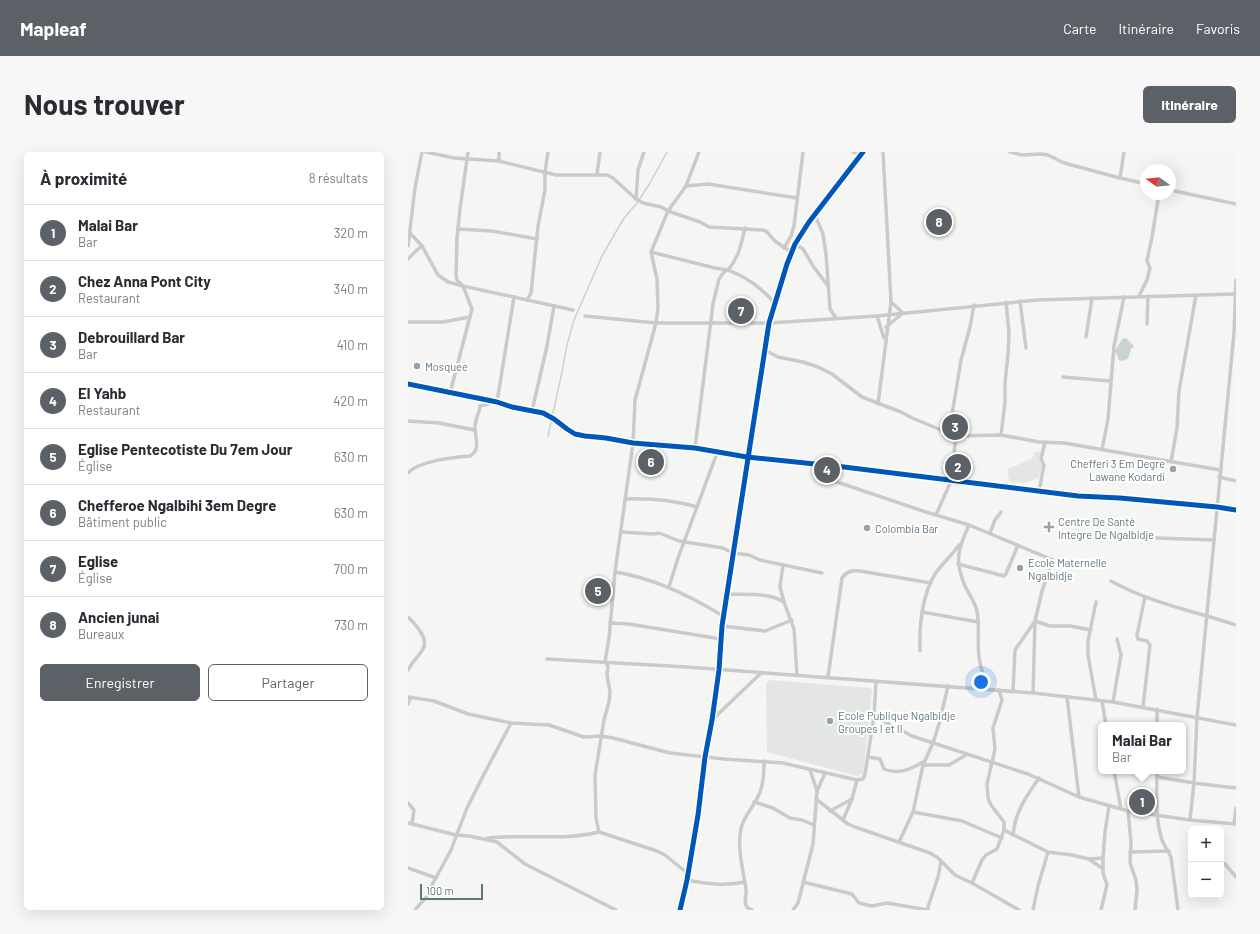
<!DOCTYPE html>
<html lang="fr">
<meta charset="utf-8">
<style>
:root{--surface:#fff;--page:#f7f7f7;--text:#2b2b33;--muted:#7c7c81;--line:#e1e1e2;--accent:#5b6167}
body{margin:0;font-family:Barlow,sans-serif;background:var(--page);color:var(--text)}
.controls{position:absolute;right:12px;bottom:12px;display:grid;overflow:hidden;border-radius:6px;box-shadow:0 4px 16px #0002}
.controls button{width:36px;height:36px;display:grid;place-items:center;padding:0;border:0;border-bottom:1px solid var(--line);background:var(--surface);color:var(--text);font:20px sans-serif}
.compass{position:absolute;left:732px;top:12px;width:36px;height:36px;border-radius:50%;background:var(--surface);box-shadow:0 4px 16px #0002;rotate:285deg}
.scale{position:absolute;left:12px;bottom:10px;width:63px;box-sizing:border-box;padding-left:4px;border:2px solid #61757e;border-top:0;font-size:11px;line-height:14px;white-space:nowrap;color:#61757e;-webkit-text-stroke:3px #fff;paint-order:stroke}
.you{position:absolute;left:573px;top:530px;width:14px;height:14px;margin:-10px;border:3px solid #fff;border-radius:50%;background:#1a73e8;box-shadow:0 0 0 6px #1a73e833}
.badge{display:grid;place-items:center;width:26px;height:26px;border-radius:50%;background:var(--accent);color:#fff;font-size:13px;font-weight:700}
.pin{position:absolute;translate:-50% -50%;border:2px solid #fff;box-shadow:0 1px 4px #0006}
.popup{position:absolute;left:690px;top:570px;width:88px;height:52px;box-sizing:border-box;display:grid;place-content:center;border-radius:6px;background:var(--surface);filter:drop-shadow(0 1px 3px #0005);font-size:13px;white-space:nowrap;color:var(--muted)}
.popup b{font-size:15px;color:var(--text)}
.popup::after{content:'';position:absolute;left:50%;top:100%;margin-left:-8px;border:8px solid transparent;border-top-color:var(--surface)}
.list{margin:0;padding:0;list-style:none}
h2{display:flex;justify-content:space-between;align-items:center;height:52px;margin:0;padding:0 16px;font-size:17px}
h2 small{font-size:13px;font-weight:400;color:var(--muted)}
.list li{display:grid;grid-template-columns:26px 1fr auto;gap:12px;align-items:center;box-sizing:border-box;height:56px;padding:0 16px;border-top:1px solid var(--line)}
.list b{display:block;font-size:15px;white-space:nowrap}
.list p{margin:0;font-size:13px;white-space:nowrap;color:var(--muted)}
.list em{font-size:13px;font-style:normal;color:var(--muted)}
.actions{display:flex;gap:8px;padding:12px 16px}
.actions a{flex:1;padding:9px 0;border:1px solid var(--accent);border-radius:6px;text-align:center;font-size:14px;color:var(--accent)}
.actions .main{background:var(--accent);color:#fff}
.map{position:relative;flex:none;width:828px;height:758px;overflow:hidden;border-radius:6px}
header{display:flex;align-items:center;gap:24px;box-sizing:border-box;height:56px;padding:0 20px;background:var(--accent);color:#fff}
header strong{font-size:19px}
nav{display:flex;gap:22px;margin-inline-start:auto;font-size:14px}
.intro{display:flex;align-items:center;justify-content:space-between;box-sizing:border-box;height:96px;padding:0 24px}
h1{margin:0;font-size:28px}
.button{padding:10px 18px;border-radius:6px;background:var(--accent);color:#fff;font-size:14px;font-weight:700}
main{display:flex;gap:24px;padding:0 24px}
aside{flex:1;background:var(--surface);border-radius:6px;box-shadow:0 4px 16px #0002}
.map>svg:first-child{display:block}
</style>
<header>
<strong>Mapleaf</strong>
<nav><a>Carte</a><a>Itinéraire</a><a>Favoris</a></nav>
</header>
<div class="intro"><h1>Nous trouver</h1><a class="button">Itinéraire</a></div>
<main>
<aside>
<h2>À proximité<small>8 résultats</small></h2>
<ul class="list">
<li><span class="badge">1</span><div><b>Malai Bar</b><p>Bar</p></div><em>320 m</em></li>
<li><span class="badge">2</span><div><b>Chez Anna Pont City</b><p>Restaurant</p></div><em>340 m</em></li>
<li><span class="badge">3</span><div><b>Debrouillard Bar</b><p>Bar</p></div><em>410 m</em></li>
<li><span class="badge">4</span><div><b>El Yahb</b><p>Restaurant</p></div><em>420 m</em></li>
<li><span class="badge">5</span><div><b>Eglise Pentecotiste Du 7em Jour</b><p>Église</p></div><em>630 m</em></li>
<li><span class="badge">6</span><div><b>Chefferoe Ngalbihi 3em Degre</b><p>Bâtiment public</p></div><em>630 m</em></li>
<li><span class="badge">7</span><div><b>Eglise</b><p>Église</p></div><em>700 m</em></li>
<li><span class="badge">8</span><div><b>Ancien junai</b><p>Bureaux</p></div><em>730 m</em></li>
</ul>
<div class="actions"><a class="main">Enregistrer</a><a>Partager</a></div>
</aside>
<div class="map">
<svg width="828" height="758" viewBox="0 0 828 758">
<rect width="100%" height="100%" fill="#f5f5f4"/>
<!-- built -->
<g fill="#e4e6e4">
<polygon points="629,299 633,301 631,307 634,313 631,326 625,328 621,330 603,331 600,325 600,317 623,307 627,300"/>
<polygon points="362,528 462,536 464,539 455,622 449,624 359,600 358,531"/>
</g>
<!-- water -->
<polygon fill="#c9d3d4" points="718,186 726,194 723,197 720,207 714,209 711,208 707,199 714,187"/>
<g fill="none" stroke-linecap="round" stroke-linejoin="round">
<!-- stream -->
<polyline stroke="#c9d3d4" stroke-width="1.5" points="140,284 154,220 159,193 166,168 194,104 216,66 229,51 242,31 259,0"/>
<!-- minor -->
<g stroke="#cacacb" stroke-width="3.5">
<polyline points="18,0 46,6 91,9 148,23 199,23 205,26 228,47 235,51 253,55 260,59 292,70 301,75 354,78 358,79 367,89 384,101"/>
<polyline points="445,0 454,2"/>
<polyline points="475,0 483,150 495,161 478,175"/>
<polyline points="602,0 614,3 633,2 640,3 656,11 712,26 738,32"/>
<polyline points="91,9 91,0"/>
<polyline points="189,22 192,0"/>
<polyline points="712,26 716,0"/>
<polyline points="278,34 300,32 389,46"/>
<polyline points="762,38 828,52"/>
<polyline points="228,47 230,18 236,0"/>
<polyline points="407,63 415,82 418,102 422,157 428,166"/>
<path d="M337,76C333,93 331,105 320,118C340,126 352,135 367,151"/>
<polyline points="50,77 84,79 129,87"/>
<polyline points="0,79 14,94 30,123 40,130 55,134 165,158"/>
<polyline points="387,92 395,97 405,114 420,134"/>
<polyline points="0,94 7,36 14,0"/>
<polyline points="376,96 383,84 386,74 395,0"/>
<polyline points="243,100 307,116 319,118"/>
<polyline points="0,107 9,98 14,94"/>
<polyline points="731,144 739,128 742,116 739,109 744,85 751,42"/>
<polyline points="119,148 123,141 130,74 137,38 137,20 140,0"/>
<polyline points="612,149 618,196"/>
<polyline points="177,164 248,171 361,171 469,164 629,148 827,142"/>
<polyline points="469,164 476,186"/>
<polyline points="0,170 35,170 62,165"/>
<polyline points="739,172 740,144"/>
<polyline points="678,185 684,146"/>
<polyline points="357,198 370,205 395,210 410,215 424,222 454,245 493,260 504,266 548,284"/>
<polyline points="655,225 702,229"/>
<polyline points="0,232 89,250 104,255 135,261 146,267 159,277 167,282 177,284 198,286 225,291 287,296 339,305 436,315 670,344 712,346 809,355 828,358"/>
<polyline points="42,241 64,157 55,134 49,128 48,123 49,86 52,57 60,0"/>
<polyline points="470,252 483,150"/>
<polyline points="124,259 139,194 146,154"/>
<polyline points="0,269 31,271 67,278"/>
<polyline points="541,281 553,208 562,175 566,153"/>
<polyline points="593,283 597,250 597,231 600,202 601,181 598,150"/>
<polyline points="287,296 305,152 311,127 316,120 320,118"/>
<polyline points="694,298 700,267 706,194 716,145"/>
<polyline points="763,310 769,276 771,239 788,143"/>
<polyline points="407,312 417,325 423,328 518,360 561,373 645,408 634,439 627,469 625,541"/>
<path d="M0,321C10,309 47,305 62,304C74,298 66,283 67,273C68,267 70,262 72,256V254L89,250L106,145"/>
<polyline points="811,325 828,329"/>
<polyline points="631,339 636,313 633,307 637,290"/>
<path d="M217,347C242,346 265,348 289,355"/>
<polyline points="528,363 543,329 548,284 593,283 631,290 656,291 812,318"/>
<path d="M561,373C550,397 546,408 557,434C561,442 567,450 569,459C572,474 569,490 571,505C572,515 577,527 580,537"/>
<polyline points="213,380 246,382 251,381 271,389 315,396 325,401 341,403 352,408 414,421"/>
<polyline points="582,381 587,368 593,360"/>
<polyline points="695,385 710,386 749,386 806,388"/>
<polyline points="550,412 596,424 598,422 610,393"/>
<polyline points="375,413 372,435 376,450 386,477 389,523"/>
<path d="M207,420C246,426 281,443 315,464"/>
<path d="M703,429C742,451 786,459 828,473"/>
<polyline points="261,435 270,406 309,301"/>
<path d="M318,442C337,443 360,440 376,450"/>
<polyline points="514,460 570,470"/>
<path d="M0,465C7,472 21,486 15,497C11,504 4,510 0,518"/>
<polyline points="202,471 221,472 313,487"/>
<polyline points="314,474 357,479 384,468"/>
<path d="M512,499C511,475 514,443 527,422C534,412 544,403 551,393"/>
<polyline points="139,507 279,515 625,541 705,550 828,573"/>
<path d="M420,525L434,426C439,419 444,418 452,419L523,431"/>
<polyline points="605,539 607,498 627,469 642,474 662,474 683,478"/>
<polyline points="0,545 26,549 60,562 103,571 141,573 176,585 193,584 205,586 262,601 316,607 375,611 449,628 455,627 457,622 466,564 468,529"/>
<polyline points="659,545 671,645"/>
<polyline points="688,548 680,503 680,489 688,450"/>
<polyline points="694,549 698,573"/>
<polyline points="705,550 713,503 709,487"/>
<polyline points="0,552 2,546"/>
<polyline points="735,555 742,493 739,489 730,487 729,483 737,445"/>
<polyline points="466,564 504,584 620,622 671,645 720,659 782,668 828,672"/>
<polyline points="304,568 353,521"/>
<polyline points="749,573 749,557"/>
<path d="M460,605L472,607L476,617C491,623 503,617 515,610"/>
<polyline points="515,613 541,613 558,603"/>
<polyline points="402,618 409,639"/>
<polyline points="706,619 713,657"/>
<path d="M749,619C749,641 747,663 753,685C755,693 760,698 763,705L770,758"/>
<polyline points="749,625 786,631 828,636"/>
<polyline points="408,647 440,672 447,675 522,701 530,706 547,723 564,731 611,758"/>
<polyline points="346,650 365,656 382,666 394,668 406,673"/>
<polyline points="0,651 6,658 4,672"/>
<polyline points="422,659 444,647"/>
<polyline points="720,659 723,690 722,711 728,728 729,738 727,758"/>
<polyline points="505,660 554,669 594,686"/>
<polyline points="435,668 444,647 449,628"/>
<polyline points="782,668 786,631 789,565 826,181 828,128"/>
<polyline points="0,671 48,683 61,684 89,690 117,712 208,758"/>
<polyline points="826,672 828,656"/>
<polyline points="596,678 640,700 664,703 681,707 695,706"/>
<polyline points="191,680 188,666 187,623 196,568 201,550 202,540 199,523 200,514 197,510 201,486 207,420 225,291 227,248 248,171 250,156 249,127 243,100 260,59 278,34 291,0"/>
<path d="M605,683C607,660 618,645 631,626"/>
<path d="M80,686C117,682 155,689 191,680L249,699L257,703L279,721"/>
<polyline points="491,690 505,660 515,613 525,591 531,572 540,534"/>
<polyline points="722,700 761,699"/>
<polyline points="681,707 695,717"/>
<polyline points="813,711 817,712 828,725"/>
<polyline points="0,716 28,726"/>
<path d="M279,728C299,732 316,734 337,730"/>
<polyline points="395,730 444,742 451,751 464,754 479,751 520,758"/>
<polyline points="564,731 574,708 578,703 589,697 596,678 596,670 583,653 580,646 579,632 587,597 585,576 594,548 591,538"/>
<polyline points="7,758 21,742 25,731 43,698 59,656 74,626 103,571"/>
<polyline points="272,758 279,728 290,663 297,605 304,568 311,518 314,474 361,171 379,112 387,92 401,70 455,0"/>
<path d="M344,758C333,755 339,745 338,737C335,718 328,692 334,673C338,661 348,652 352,640C356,631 356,619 356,609"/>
<polyline points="385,758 390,751 405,692 409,639 417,621"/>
<polyline points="519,758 530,725 533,710"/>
<polyline points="625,758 630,734 640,700"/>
<polyline points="693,758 699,733 695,721 695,706 697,680 701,654"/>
</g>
<!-- cycleway casing -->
<g stroke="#fff" stroke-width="8">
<g id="cycleway">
<polyline points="0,232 89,250 104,255 135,261 146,267 159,277 167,282 177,284 198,286 225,291 287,296 339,305 436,315 670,344 712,346 809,355 828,358"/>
<polyline points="272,758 279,728 290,663 297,605 304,568 311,518 314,474 361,171 379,112 387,92 401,70 455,0"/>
</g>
</g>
<!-- cycleway -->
<use href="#cycleway" stroke="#0057b8" stroke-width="5"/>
</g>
<!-- markers -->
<g fill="#95a2a7" stroke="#fff" stroke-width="1.5">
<circle cx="9" cy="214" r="4"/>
<circle cx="765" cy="317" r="4"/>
<path d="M639 369h4v4h4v4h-4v4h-4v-4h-4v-4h4z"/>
<circle cx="459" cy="376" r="4"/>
<circle cx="612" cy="416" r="4"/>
<circle cx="422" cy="569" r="4"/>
</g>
<g text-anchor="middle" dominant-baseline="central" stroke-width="4" stroke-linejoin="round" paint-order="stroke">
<!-- poi labels -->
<g font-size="11" fill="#61757e" stroke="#fff" text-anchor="start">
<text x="17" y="214">Mosquee</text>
<text x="757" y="311" text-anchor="end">Chefferi 3 Em Degre<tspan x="757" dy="13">Lawane Kodardi</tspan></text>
<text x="650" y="369">Centre De Santé<tspan x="650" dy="13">Integre De Ngalbidje</tspan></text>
<text x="467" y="376">Colombia Bar</text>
<text x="620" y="410">Ecole Maternelle<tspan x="620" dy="13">Ngalbidje</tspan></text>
<text x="430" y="563">Ecole Publique Ngalbidje<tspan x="430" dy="13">Groupes I et II</tspan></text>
</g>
</g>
</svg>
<div class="controls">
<button>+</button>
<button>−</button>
</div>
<svg class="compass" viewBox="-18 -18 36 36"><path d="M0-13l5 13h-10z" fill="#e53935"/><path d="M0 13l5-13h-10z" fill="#7c7c81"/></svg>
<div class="scale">100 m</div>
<div class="you"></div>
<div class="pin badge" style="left:734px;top:650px">1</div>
<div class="popup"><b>Malai Bar</b>Bar</div>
<div class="pin badge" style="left:550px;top:315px">2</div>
<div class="pin badge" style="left:547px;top:275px">3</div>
<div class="pin badge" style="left:419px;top:318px">4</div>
<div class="pin badge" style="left:190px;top:439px">5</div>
<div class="pin badge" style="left:243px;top:310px">6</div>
<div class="pin badge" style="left:333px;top:159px">7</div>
<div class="pin badge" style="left:531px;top:70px">8</div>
</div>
</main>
